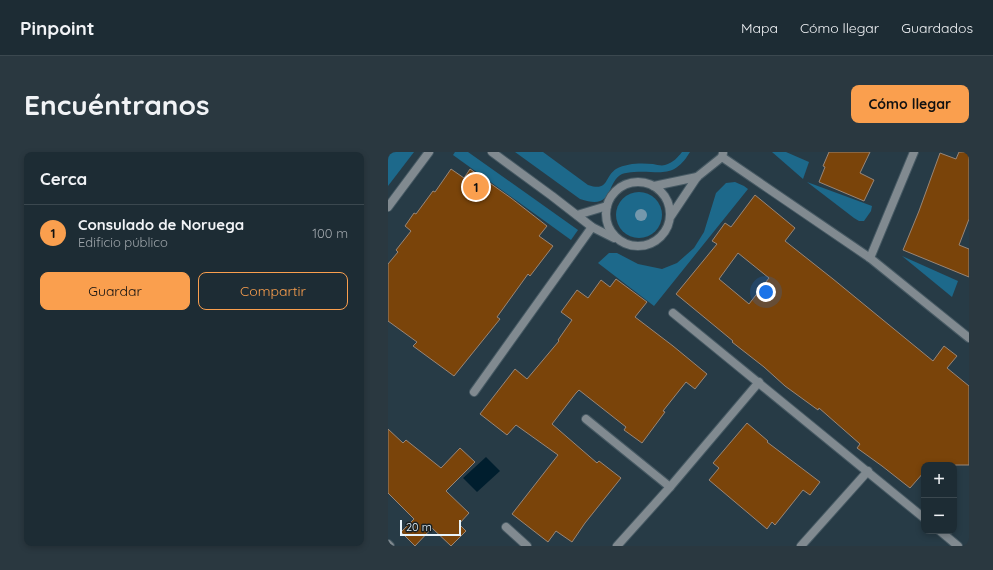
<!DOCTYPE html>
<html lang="es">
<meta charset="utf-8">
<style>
:root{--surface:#1d2c34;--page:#2a3840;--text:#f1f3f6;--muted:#a0a7ac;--line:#3b484f;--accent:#fa9f4e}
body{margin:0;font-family:Quicksand,sans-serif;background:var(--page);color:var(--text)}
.controls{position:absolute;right:12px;bottom:12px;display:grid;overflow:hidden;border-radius:8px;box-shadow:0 2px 6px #0003}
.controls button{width:36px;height:36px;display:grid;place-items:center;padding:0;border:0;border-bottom:1px solid var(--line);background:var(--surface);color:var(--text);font:20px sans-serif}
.scale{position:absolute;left:12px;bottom:10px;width:61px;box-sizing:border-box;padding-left:4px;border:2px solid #e8f4fb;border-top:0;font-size:11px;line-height:14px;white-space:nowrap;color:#e8f4fb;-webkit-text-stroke:3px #182125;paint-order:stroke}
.you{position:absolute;left:378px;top:140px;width:14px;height:14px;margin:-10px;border:3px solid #fff;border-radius:50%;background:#1a73e8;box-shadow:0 0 0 6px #1a73e833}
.badge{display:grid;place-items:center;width:26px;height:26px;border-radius:50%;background:var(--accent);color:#111;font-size:13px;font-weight:700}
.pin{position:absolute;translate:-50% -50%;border:2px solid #fff;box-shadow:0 1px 4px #0006}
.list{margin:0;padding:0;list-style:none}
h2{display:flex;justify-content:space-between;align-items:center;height:52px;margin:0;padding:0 16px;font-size:17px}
h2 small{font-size:13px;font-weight:400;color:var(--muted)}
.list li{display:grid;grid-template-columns:26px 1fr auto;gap:12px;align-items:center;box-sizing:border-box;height:56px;padding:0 16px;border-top:1px solid var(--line)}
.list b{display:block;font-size:15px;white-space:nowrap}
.list p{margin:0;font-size:13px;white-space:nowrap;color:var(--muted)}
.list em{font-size:13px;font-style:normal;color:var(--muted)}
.actions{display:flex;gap:8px;padding:12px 16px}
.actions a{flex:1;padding:9px 0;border:1px solid var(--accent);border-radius:8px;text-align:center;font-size:14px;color:var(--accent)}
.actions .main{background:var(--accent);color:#111}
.map{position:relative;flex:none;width:581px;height:394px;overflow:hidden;border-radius:8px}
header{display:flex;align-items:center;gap:24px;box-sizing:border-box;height:56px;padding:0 20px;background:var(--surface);border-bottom:1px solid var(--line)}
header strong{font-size:19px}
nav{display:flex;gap:22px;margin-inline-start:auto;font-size:14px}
.intro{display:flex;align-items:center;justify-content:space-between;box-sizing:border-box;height:96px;padding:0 24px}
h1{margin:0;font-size:28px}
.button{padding:10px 18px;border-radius:8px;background:var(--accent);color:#111;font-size:14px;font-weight:700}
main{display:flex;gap:24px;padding:0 24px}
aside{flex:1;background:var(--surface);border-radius:8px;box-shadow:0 2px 6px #0003}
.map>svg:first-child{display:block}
</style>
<header>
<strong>Pinpoint</strong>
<nav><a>Mapa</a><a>Cómo llegar</a><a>Guardados</a></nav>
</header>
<div class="intro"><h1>Encuéntranos</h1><a class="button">Cómo llegar</a></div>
<main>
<aside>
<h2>Cerca<small></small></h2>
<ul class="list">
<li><span class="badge">1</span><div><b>Consulado de Noruega</b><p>Edificio público</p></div><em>100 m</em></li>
</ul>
<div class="actions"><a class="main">Guardar</a><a>Compartir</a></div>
</aside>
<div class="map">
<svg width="581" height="394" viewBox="0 0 581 394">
<rect width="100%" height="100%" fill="#273b46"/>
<!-- green -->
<g fill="#1d698b">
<polygon points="0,0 26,0 0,34"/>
<polygon points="67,0 80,0 190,78 183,88 65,3"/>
<path d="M127,0H155L200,33C221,40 216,25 228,17C239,11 253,11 265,12C269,13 274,14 277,13C285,11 290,5 294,0H302C285,28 272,18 246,20C242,20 237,21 234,22C217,31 227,59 192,47Z"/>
<polygon points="384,0 398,0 421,10 415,27"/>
<polygon points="347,30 356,34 360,37 266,154 210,111 221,101 229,101 250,112 274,117 289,111 306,96 316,80 328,41 338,31"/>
<polygon points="419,30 484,54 483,59 476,69 471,69 466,66"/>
<circle cx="251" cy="63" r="23"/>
<polygon points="514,104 570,129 564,145"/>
</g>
<!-- water -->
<polygon fill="#001e2e" points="98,305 112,319 89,340 75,326"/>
<!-- building -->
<g fill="#7a440a" stroke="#998677" fill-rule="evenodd">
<polygon points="441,0 482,0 472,21 486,28 476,49 431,30 437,15 435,14"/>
<polygon points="571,0 581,0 581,67 571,93 581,97 581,125 515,98 531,59 552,1 568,7"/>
<polygon points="63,17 76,26 82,17 123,46 159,74 151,84 165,94 142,124 140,122 109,165 112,167 66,224 25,194 29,190 0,169 0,112 10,100 8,98 23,79 17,74 26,61 28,62 45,39 47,40"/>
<path d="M367,43L407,76L397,89L445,127L545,209L556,194L569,204L559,216L581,234V313H536V320L522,336L494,314L469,296L472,292L431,256L430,258L397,234L376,215L344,190L345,189L288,142L329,92L324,89L337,71L343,75ZM350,101L381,126L361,152L331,127Z"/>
<polygon points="228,127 259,150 247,165 285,194 319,222 307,237 298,230 275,259 277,260 254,291 236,278 238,275 191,238 188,241 164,272 209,311 211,309 233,326 197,371 184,390 168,379 160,390 124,362 170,303 128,273 119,283 92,262 127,217 139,227 171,189 170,188 184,168 173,160 189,138 200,146 213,128 222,135"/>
<polygon points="359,271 380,289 379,290 432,330 422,343 415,338 387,373 384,370 379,377 321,328 331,316 325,311"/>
<polygon points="0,277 15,291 18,288 53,316 72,296 87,310 58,339 81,361 71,372 78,379 63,394 44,376 27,394 13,380 26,367 0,341"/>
</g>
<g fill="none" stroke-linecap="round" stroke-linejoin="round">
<!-- minor casing -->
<g stroke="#465963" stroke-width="10">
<g id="minor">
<polyline points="104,0 164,44 204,75 226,86"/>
<polyline points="334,5 482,106 581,186"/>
<circle cx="250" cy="62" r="32"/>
<polyline points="266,34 309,25"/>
<polyline points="0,55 41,0"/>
<polyline points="189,63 219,54"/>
<polyline points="283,64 309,25 334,5 335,1"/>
<polyline points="482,106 526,0"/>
<polyline points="285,161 536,366"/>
<polyline points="86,240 204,75"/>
<polyline points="198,267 282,335"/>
<polyline points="118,375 139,394"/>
<polyline points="552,379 570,394"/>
<polyline points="0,392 2,394"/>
<polyline points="229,394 282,335 371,230"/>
<polyline points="413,394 480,319"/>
</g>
</g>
<!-- minor -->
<use href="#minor" stroke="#818a90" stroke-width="8"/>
</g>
<!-- trees -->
<circle fill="#7598ac" cx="253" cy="63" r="6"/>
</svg>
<div class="controls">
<button>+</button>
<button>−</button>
</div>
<div class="scale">20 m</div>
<div class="you"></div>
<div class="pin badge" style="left:88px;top:35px">1</div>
</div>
</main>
